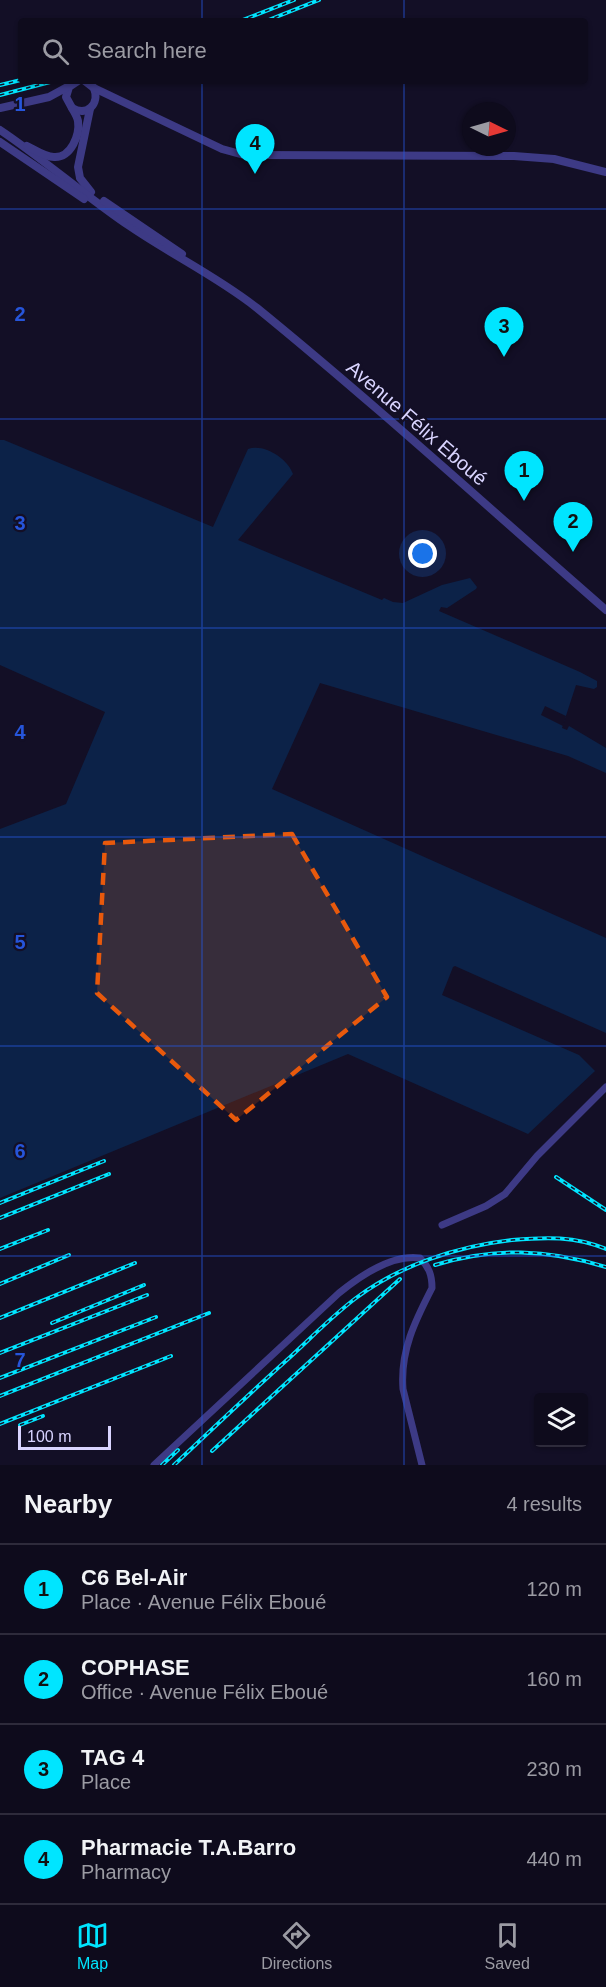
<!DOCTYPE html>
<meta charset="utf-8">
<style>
:root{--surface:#0e0b1c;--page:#1c1929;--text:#f1f3f6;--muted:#9b9ba3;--line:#2e2b3b;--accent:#00e5ff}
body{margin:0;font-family:Helvetica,sans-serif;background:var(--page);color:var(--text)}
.controls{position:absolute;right:18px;bottom:18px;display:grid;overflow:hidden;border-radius:6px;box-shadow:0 2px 4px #0004}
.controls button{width:54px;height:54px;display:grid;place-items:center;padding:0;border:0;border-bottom:2px solid var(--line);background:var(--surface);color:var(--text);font:30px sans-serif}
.compass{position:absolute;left:462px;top:102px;width:54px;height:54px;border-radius:50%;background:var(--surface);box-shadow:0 2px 4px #0004;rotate:95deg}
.scale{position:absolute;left:18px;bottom:15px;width:93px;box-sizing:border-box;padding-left:6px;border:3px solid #d9d4ff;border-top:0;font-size:16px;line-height:21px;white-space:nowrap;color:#d9d4ff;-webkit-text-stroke:4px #130f26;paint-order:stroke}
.you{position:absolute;left:423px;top:554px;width:21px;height:21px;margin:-15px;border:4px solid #fff;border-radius:50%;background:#1a73e8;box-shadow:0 0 0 9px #1a73e833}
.badge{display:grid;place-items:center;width:39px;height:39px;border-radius:50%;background:var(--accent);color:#111;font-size:20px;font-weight:700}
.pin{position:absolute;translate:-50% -50px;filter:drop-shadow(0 2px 3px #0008)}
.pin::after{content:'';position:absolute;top:32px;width:21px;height:18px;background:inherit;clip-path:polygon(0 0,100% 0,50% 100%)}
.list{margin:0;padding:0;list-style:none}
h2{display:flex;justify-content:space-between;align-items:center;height:78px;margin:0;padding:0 24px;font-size:26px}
h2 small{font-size:20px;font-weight:400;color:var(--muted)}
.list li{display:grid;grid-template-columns:39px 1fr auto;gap:18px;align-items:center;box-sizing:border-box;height:90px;padding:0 24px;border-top:2px solid var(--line)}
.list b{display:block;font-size:22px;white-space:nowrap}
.list p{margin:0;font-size:20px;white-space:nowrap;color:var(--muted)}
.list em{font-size:20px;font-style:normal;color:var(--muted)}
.icon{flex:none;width:33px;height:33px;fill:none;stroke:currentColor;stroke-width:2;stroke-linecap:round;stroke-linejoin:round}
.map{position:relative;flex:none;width:606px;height:1465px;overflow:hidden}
.search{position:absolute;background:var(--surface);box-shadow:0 2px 4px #0004;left:18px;right:18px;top:18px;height:66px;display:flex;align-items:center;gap:15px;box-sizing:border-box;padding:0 21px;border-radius:6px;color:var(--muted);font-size:22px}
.sheet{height:438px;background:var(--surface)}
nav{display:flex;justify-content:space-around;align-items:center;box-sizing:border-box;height:84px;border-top:2px solid var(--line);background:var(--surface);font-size:16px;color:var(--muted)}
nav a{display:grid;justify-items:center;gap:3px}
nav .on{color:var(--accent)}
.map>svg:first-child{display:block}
</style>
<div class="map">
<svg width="606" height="1465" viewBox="0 0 606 1465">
<rect width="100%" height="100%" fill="#130f26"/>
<!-- water -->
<path fill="#0c2248" d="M0,440H4L213,527L248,449C264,443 288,459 293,474L238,540L382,600L384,598L393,602L403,603L442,585L470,578L477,587L476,589L447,608L441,607L439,611L580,672L597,681V687L594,689L576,685L562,728L567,730L569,726L606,748V773L568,756L320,683L272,789L606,938V1033L455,966L453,967L442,995L579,1055L595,1071L528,1134L348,1054L0,1198V829L66,804L105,712L0,665Z"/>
<!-- pier -->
<polygon fill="#130f26" points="545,706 566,716 563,726 541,715"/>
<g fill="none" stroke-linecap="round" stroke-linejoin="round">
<!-- minor -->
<g stroke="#3d3a85" stroke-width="7">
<polyline points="442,1225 486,1206 505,1194 537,1156 606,1087"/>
<path d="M154,1465L339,1293C360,1276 392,1254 420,1258C429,1267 432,1275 432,1288C415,1321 400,1351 403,1389L422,1465"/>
</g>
<!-- tertiary -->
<g stroke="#3d3a85" stroke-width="8">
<path d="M78,81L69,87L66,97L72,108C87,117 100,104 94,88L85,81"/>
<polyline points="94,88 222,149 244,155 514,156 554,159 606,172"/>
<polyline points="0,108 49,97 71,85"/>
<polyline points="90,109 78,167 80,178 91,192"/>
<path d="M0,130C45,160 86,197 131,227C172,255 218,277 257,308C376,405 490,509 606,610"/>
<polyline points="0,142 84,199"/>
<path d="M27,146C35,150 45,157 54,157C71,158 80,135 78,121C77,116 74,112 72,108"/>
<polyline points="104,201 182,254"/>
</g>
<!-- rail casing -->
<g stroke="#00e5ff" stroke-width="4">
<g id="rail">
<polyline points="240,21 294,0"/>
<polyline points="266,21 319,0"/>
<polyline points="0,85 21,80"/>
<polyline points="0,95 54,81"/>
<polyline points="556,1177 606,1210"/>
<polyline points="0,1203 104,1161"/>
<polyline points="0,1218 109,1174"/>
<polyline points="0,1249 48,1230"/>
<path d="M435,1265C495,1247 547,1249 606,1267"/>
<polyline points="0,1284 69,1255"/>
<polyline points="0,1318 135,1263"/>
<polyline points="52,1323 144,1285"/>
<polyline points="0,1353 147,1295"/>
<polyline points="0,1378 156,1317"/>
<polyline points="0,1396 209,1313"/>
<polyline points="0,1424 171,1356"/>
<polyline points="20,1425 43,1416"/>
<polyline points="212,1451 400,1279"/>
<polyline points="162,1465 178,1450"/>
<path d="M174,1465C212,1429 249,1394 288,1359C310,1339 332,1316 356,1298C400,1265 458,1246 512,1240C546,1237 575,1236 606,1249"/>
</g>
</g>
<!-- rail -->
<use href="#rail" stroke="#130f26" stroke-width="1.5" stroke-dasharray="4.5" stroke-linecap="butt"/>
</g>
<!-- marked area -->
<path fill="#e8590c" fill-opacity="0.2" stroke="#e8590c" stroke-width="4.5" stroke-dasharray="12 8" stroke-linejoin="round" d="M292,834L387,997L236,1120L97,993L105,843Z"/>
<!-- grid -->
<path fill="none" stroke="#2655da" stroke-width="1.5" stroke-opacity="0.55" d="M202,0V21M404,0V21M202,81V1465M404,81V1465M0,209H606M0,419H606M0,628H606M0,837H606M0,1046H606M0,1256H606"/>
<g text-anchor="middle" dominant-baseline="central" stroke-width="4.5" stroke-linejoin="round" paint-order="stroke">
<!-- street labels -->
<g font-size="20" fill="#d9d4ff" stroke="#130f26">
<text transform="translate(417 423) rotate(41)">Avenue Félix Eboué</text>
</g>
</g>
<g font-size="20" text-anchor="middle" font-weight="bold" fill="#2655da" stroke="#130f26" stroke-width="4.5" stroke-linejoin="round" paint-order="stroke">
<text x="20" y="111">1</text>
<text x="20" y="321">2</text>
<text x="20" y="530">3</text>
<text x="20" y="739">4</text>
<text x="20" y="949">5</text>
<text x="20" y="1158">6</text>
<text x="20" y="1367">7</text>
</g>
</svg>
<div class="controls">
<button><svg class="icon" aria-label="layers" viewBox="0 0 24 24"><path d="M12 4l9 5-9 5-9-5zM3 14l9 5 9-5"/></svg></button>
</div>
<svg class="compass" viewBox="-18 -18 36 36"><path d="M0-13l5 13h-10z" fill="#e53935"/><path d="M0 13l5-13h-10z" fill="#9b9ba3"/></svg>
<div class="scale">100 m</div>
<div class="you"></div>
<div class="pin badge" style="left:524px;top:501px">1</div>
<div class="pin badge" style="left:573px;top:552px">2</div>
<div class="pin badge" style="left:504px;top:357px">3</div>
<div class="pin badge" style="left:255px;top:174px">4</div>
<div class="search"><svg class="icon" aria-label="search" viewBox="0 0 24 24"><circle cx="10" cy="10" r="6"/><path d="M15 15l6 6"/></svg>Search here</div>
</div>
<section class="sheet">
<h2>Nearby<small>4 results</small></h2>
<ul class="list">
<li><span class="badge">1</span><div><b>C6 Bel-Air</b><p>Place · Avenue Félix Eboué</p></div><em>120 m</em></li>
<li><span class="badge">2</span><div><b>COPHASE</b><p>Office · Avenue Félix Eboué</p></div><em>160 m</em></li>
<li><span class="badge">3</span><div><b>TAG 4</b><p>Place</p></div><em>230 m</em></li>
<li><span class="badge">4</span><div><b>Pharmacie T.A.Barro</b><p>Pharmacy</p></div><em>440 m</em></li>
</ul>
</section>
<nav>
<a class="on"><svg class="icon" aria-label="map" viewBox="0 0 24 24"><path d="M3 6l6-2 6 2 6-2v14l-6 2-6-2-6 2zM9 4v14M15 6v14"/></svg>Map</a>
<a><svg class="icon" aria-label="directions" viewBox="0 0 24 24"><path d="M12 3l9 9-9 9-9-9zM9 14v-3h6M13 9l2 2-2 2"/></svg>Directions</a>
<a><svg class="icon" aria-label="saved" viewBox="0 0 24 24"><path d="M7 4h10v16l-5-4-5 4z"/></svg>Saved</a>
</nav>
